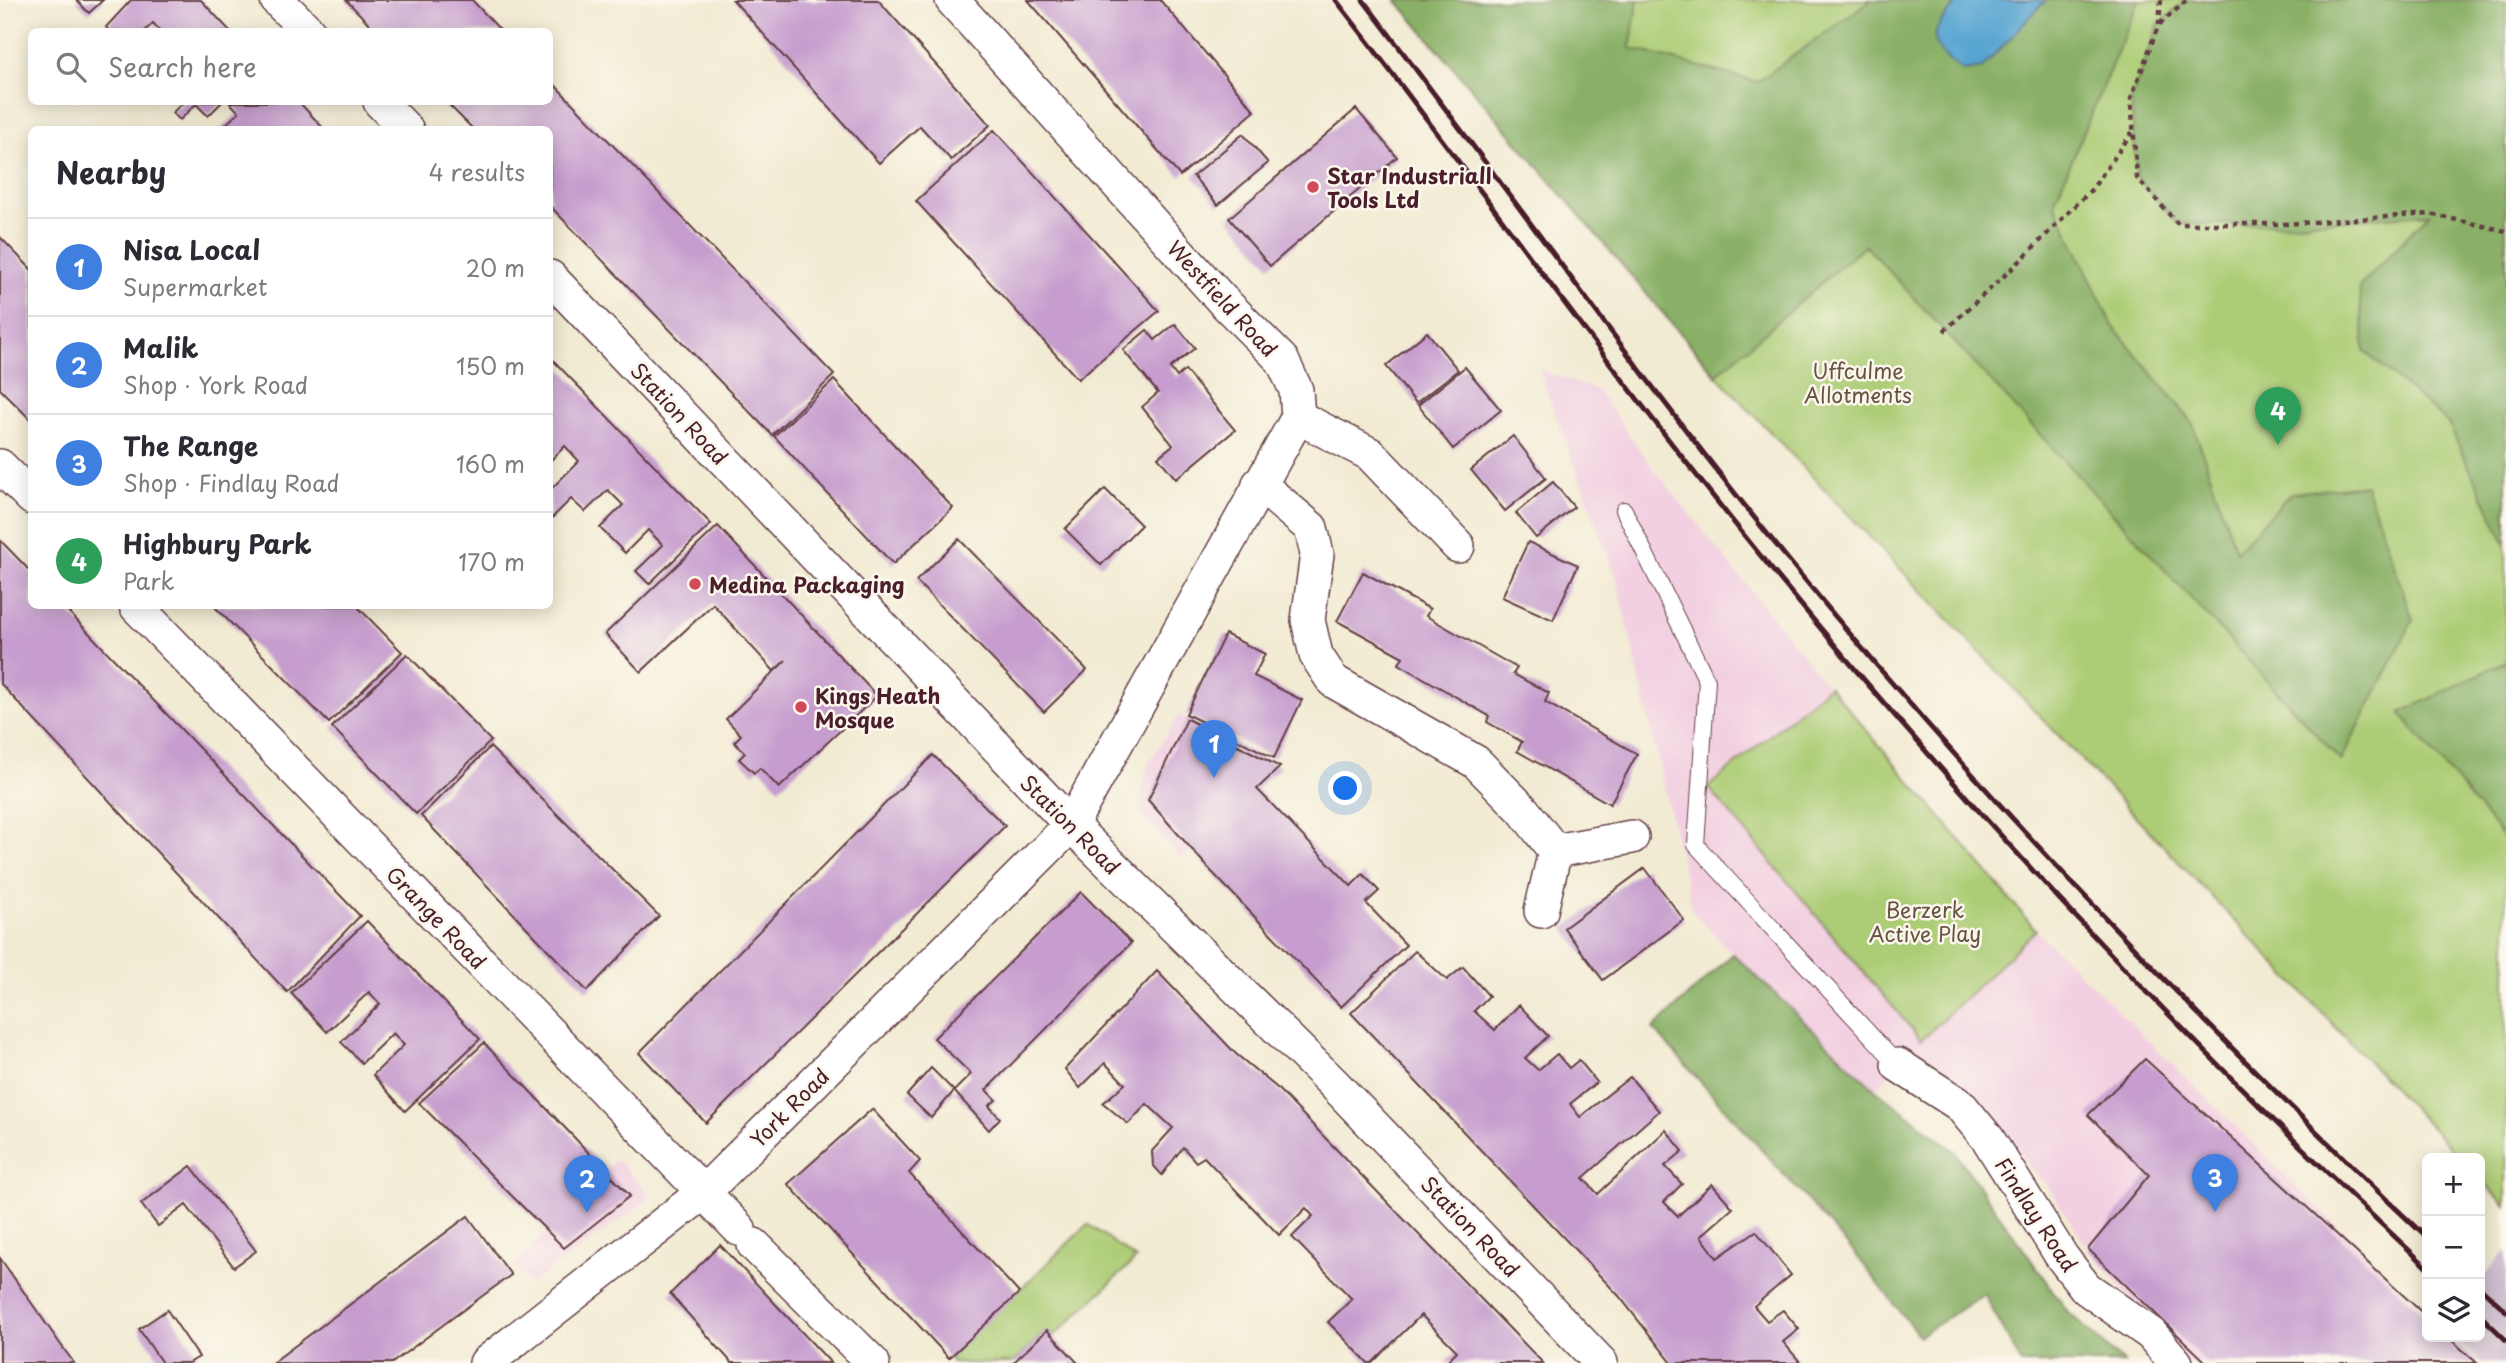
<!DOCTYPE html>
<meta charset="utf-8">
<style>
:root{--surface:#fff;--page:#f7f7f7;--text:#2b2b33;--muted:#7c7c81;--line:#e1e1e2;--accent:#d1495b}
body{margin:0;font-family:"Playpen Sans",sans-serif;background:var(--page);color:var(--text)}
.controls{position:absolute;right:21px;bottom:21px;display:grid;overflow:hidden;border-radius:10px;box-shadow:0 4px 18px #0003}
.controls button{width:63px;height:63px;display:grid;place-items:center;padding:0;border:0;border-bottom:2px solid var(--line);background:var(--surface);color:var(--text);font:35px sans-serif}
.you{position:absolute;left:1346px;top:789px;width:24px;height:24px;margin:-18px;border:5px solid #fff;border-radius:50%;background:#1a73e8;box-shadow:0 0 0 10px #1a73e833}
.badge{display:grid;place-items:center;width:46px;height:46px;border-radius:50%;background:var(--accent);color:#fff;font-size:23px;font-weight:700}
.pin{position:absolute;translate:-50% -58px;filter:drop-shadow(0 2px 4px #0008)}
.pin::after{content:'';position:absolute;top:37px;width:24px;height:21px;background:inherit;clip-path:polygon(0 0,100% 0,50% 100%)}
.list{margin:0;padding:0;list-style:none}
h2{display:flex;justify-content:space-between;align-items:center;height:91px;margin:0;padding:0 28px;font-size:30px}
h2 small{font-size:23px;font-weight:400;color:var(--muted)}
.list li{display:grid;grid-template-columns:46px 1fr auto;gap:21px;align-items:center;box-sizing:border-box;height:98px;padding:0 28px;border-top:2px solid var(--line)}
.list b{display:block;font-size:26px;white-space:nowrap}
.list p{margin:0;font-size:23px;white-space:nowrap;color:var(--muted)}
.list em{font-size:23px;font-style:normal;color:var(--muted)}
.icon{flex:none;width:38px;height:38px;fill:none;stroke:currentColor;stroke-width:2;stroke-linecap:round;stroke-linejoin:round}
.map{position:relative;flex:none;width:2506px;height:1363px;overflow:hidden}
.search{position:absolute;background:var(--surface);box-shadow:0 4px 18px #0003;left:28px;top:28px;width:525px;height:77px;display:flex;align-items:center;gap:18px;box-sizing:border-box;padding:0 24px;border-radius:10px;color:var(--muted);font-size:26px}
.panel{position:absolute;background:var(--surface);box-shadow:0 4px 18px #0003;left:28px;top:126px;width:525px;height:483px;border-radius:10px}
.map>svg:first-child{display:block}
</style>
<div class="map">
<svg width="2506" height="1363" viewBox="0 0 2506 1363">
<rect width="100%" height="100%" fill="#fbf7ec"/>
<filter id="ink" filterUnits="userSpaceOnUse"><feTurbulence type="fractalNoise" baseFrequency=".0143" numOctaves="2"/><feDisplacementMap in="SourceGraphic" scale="14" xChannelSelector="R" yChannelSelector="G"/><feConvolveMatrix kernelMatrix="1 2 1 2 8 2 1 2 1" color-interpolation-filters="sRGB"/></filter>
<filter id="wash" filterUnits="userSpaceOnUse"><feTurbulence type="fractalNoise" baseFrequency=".00686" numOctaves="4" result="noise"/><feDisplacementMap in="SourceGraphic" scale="28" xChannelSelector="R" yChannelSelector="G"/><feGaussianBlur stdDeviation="1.57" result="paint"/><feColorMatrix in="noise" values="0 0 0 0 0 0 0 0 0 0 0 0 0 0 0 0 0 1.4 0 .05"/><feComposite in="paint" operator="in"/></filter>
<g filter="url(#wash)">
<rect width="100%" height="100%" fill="#f2ebd3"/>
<!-- built -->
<g fill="#f2cfe1">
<polygon points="1539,370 1597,390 1656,472 1842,704 2036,930 2427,1315 2427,1337 2449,1337 2478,1363 2187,1363 2088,1249 2049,1188 1936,1060 1910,1053 1875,1089 1733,954 1693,912 1616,577"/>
<polygon points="1179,715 1280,767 1192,851 1180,857 1139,811 1148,764"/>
<polygon points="616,1159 652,1197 531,1284 514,1266"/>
</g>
<!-- industrial -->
<polygon fill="#cfbdcf" points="2506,1251 2506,1363 2481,1363 2453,1337 2480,1337 2480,1280"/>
<!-- green -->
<g fill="#accc75" stroke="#7b7650" stroke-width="2">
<polygon points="1396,0 2506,0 2506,1206 2480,1179 2480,1158 2460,1158 1716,375"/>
<polygon points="1829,686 2036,930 1921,1040 1708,787"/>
<polygon points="1088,1224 1136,1259 1053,1337 1046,1331 1013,1363 952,1363 949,1358"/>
</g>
<!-- forest -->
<g fill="#89b066" stroke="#6a6848" stroke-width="2">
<polygon points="1396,0 1638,0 1630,48 1757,82 1871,0 2139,0 2054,203 2113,326 2192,422 2236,551 2291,493 2366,485 2413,620 2341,761 1865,245 1716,375"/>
<polygon points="2187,0 2506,0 2506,545 2448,423 2365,352 2359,287 2429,214 2285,224 2178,224 2137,178 2131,98 2159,24"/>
<polygon points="2506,661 2506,841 2400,713"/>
<polygon points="1733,954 1875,1089 1954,1151 2068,1312 2124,1363 2021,1363 1984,1294 1919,1336 1853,1251 1653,1029"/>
</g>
<!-- water -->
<path fill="#58a5d1" stroke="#51627e" stroke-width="2" d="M1960,0H2046L1982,68L1963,71C1923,43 1929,33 1960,0Z"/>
<g id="blocks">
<!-- building -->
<g fill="#c69dce">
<polygon points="76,0 103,0 89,13"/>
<polygon points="131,0 201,0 231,32 161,32 153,23 144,32 110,32 106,27"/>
<polygon points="346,0 472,0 502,32 377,32"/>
<polygon points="733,0 878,0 990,125 951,160 920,126 879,163"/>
<polygon points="1028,0 1160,0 1255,111 1180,176"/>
<polygon points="550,80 834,375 772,435 550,206 550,130 474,130 446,102 550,102"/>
<polygon points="184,102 222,102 208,116 196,104 180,120 172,113"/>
<polygon points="229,102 299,102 325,130 220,130 239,112"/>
<polygon points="1356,109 1397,157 1270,266 1229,218"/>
<polygon points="994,130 1159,311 1078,379 916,201"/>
<polygon points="1243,134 1268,163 1218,205 1193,176"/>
<polygon points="0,237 32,270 32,421 0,389"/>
<polygon points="1175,324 1195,348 1170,368 1177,377 1185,370 1235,430 1176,479 1158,457 1173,445 1142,407 1158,393 1123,350 1147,330 1155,340"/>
<polygon points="1427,332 1458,370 1416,403 1386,366"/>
<polygon points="550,357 711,524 649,584 636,571 663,545 648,530 625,553 600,528 623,505 608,490 585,512 571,499 550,520 550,490 579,461 565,446 550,461"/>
<polygon points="1465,367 1501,410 1453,449 1418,405"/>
<polygon points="834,380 953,508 893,564 774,436"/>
<polygon points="1513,436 1546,478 1505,511 1471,470"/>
<polygon points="1553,482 1574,507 1536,538 1516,513"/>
<polygon points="1105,489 1141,525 1101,565 1065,529"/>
<polygon points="718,526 877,696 779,788 760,768 754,773 739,759 745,753 734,742 741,735 726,719 786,660 774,671 713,604 641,672 605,634"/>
<polygon points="959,539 1087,670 1044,712 916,581"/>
<polygon points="0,540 32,573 32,606 63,606 360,916 287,992 0,683"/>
<polygon points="1528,542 1578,565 1553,620 1502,597"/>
<polygon points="1363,572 1430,609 1426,616 1517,668 1513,674 1549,693 1545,702 1637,754 1610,804 1517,751 1522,742 1487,722 1489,716 1399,664 1403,657 1337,621"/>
<polygon points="214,606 357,606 402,652 329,723"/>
<polygon points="1225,634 1265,654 1254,676 1302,700 1274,758 1186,714"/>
<polygon points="407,654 491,741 416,814 332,727"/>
<polygon points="1187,719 1280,767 1257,789 1351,886 1363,874 1379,891 1366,903 1406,945 1341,1007 1211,871 1148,800"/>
<polygon points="490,747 659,916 587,991 421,816"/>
<polygon points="933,755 1005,826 706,1123 639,1053"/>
<polygon points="1645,868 1684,920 1603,980 1564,928"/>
<polygon points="1081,892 1131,943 986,1090 996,1100 989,1106 1000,1118 989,1130 954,1091 971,1074 934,1038"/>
<polygon points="367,921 480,1039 405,1111 373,1075 404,1045 393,1033 362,1063 341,1042 380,1004 369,992 327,1032 291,993"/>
<polygon points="1415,951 1447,980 1463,967 1489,996 1474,1011 1495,1030 1519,1005 1548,1036 1525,1058 1538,1070 1557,1054 1569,1068 1579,1060 1597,1082 1570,1104 1580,1117 1630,1077 1659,1111 1583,1178 1598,1194 1666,1130 1683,1151 1665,1166 1682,1184 1664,1202 1678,1216 1712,1184 1733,1208 1701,1236 1717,1258 1756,1231 1791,1275 1754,1306 1767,1321 1783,1310 1799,1329 1783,1342 1801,1363 1672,1363 1619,1296 1351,1013"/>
<polygon points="1157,971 1236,1054 1276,1087 1543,1363 1445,1363 1457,1351 1421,1315 1372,1363 1368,1363 1328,1322 1352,1299 1292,1237 1313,1216 1306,1208 1279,1235 1204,1157 1196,1162 1183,1147 1162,1175 1153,1165 1152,1151 1173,1128 1147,1104 1128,1124 1103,1103 1125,1084 1105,1063 1080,1088 1065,1069"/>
<polygon points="484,1043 630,1196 564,1248 419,1103"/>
<polygon points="2145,1059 2427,1317 2427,1337 2448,1337 2477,1363 2207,1363 2088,1249 2149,1175 2088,1115"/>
<polygon points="931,1068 954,1091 931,1118 907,1095"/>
<polygon points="872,1109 920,1161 909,1173 1019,1293 949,1358 788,1184"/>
<polygon points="191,1166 256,1251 234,1267 186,1205 158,1226 141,1204"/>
<polygon points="468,1216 511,1275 455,1316 392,1363 272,1363"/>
<polygon points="720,1245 782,1311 831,1363 732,1363 670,1294"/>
<polygon points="0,1258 61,1345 74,1363 0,1363"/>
<polygon points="167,1310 199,1357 189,1363 162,1363 139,1329"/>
<polygon points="1047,1330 1078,1363 1013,1363"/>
</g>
</g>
</g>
<g filter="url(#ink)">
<use href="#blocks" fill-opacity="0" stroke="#633e44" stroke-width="2"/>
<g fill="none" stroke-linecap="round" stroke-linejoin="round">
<!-- service casing -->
<g stroke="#633e44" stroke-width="18">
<polyline id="service" points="1624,510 1707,681 1696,845 1898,1065"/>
</g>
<!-- minor casing -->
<g stroke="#633e44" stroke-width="36">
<g id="minor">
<polyline points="277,0 309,32"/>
<polyline points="380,102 407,130"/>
<polyline points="550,277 1071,825 1332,1082 1601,1363"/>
<polyline points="1298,417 1370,454 1458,546"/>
<polyline points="0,466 32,498"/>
<polyline points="1259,484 1311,528 1317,554 1308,620 1316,655 1333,681 1476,762 1523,810 1555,851"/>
<polyline points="136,606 739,1229"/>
<polyline points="1541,911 1555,851 1632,837"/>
<polyline points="1898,1065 1960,1105 1988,1139 2062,1257 2086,1288 2151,1334 2176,1363"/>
<polyline points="754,1245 873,1363"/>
<polyline points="486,1363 704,1192 1071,825 1298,417 1296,390 1282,360 1222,300 952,0"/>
</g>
</g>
<!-- path -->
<g stroke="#633e44" stroke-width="4.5" stroke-dasharray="5 5" stroke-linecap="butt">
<polyline points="2161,0 2159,24 2131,98 2137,178 2178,224 2285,224 2430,214 2506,231"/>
<polyline points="2160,24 2187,0"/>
<polyline points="1944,331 2018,263 2092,189 2133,131"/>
</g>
<!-- service -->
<use href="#service" stroke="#fff" stroke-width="16"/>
<!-- minor -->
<use href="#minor" stroke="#fff" stroke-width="33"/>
<!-- rail -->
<g stroke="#4a1f2b" stroke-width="5">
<path d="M1336,0C1478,184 1613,374 1760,555C1966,808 2188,1045 2427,1267"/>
<path d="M1363,0C1507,187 1641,380 1791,563C1987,803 2202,1025 2427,1238"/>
<polyline points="2480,1287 2506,1311"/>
<polyline points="2480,1315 2506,1340"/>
</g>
</g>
</g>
<!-- markers -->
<g fill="#d1495b" stroke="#fbf7ec" stroke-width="2.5">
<circle cx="1313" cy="187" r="7"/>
<circle cx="695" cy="584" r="7"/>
<circle cx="801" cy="707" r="7"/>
</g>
<g text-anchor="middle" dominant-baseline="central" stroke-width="5" stroke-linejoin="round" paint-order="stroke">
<!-- poi labels -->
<g font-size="21" font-weight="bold" fill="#4a1f2b" stroke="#fbf7ec" text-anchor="start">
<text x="1327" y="175">Star Industriall<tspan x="1327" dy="24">Tools Ltd</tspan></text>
<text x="709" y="584">Medina Packaging</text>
<text x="815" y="695">Kings Heath<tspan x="815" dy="24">Mosque</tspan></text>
</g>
<!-- street labels -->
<g font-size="21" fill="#4a1f2b" stroke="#fbf7ec">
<text transform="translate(1223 298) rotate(47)">Westfield Road</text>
<text transform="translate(680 413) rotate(47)">Station Road</text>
<text transform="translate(1071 824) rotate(45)">Station Road</text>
<text transform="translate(437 917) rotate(46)">Grange Road</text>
<text transform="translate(789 1107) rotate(-45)">York Road</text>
<text transform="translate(2037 1214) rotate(57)">Findlay Road</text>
<text transform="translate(1471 1226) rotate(46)">Station Road</text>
</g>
<!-- park labels -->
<g font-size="21" fill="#675341" stroke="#fbf7ec">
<text x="1858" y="370">Uffculme<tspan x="1858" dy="24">Allotments</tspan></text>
<text x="1925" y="909">Berzerk<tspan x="1925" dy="24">Active Play</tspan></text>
</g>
</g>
</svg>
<div class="controls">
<button>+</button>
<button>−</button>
<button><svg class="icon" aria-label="layers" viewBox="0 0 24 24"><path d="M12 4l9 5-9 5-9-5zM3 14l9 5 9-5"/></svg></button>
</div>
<div class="you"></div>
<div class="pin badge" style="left:1214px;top:778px;background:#3f7fe0">1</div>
<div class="pin badge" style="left:587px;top:1213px;background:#3f7fe0">2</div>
<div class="pin badge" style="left:2215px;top:1212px;background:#3f7fe0">3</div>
<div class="pin badge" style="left:2278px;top:445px;background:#2e9e5b">4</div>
<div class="search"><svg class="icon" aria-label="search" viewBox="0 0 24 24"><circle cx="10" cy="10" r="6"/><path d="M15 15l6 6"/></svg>Search here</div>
<section class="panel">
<h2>Nearby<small>4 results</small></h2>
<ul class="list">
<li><span class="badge" style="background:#3f7fe0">1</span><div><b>Nisa Local</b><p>Supermarket</p></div><em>20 m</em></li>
<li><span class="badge" style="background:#3f7fe0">2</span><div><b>Malik</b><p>Shop · York Road</p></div><em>150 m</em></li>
<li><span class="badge" style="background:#3f7fe0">3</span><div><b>The Range</b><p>Shop · Findlay Road</p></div><em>160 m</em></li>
<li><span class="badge" style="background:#2e9e5b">4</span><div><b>Highbury Park</b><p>Park</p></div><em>170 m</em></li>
</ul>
</section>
</div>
